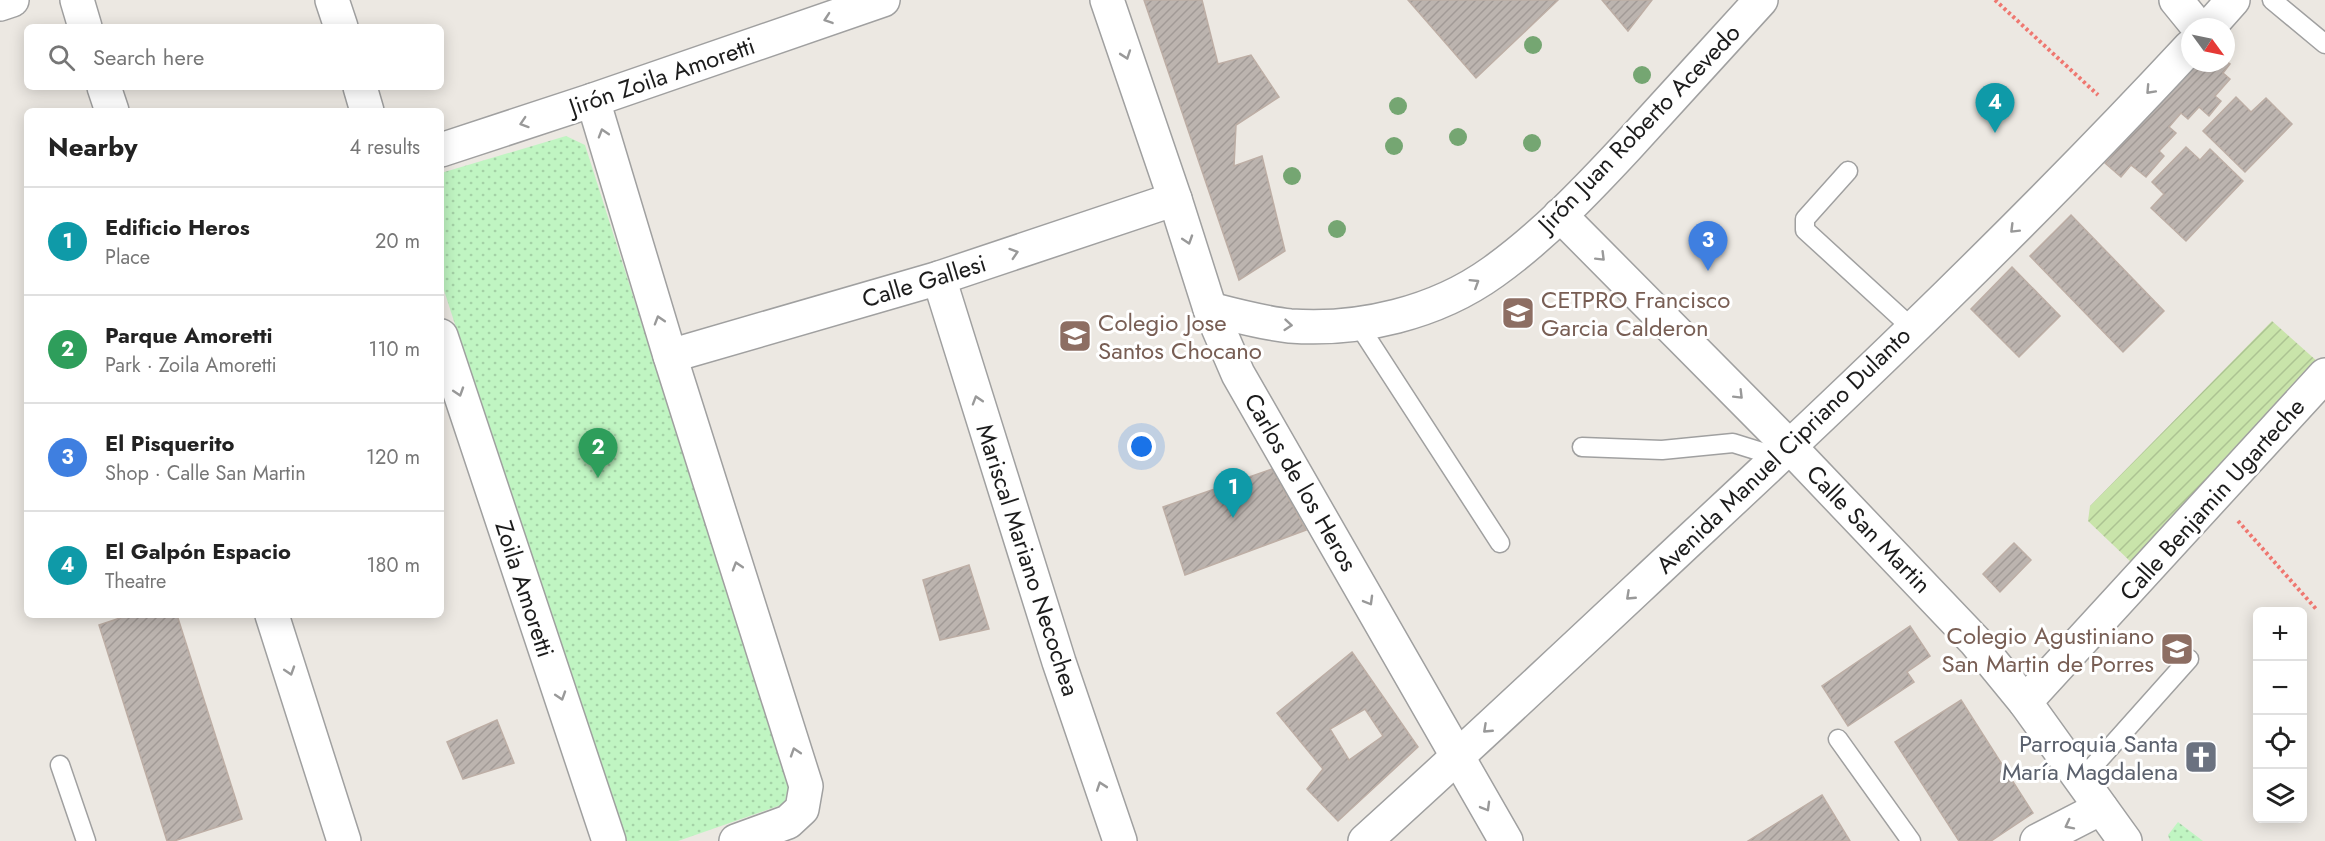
<!DOCTYPE html>
<meta charset="utf-8">
<style>
:root{--surface:#fff;--page:#f2f2f2;--text:#222;--muted:#767676;--line:#e0e0e0;--accent:#b45309}
body{margin:0;font-family:Jost,sans-serif;background:var(--page);color:var(--text)}
.controls{position:absolute;right:18px;bottom:18px;display:grid;overflow:hidden;border-radius:9px;box-shadow:0 3px 15px #0003}
.controls button{width:54px;height:54px;display:grid;place-items:center;padding:0;border:0;border-bottom:2px solid var(--line);background:var(--surface);color:var(--text);font:30px sans-serif}
.compass{position:absolute;left:2181px;top:18px;width:54px;height:54px;border-radius:50%;background:var(--surface);box-shadow:0 3px 15px #0003;rotate:123deg}
.you{position:absolute;left:1142px;top:447px;width:21px;height:21px;margin:-15px;border:4px solid #fff;border-radius:50%;background:#1a73e8;box-shadow:0 0 0 9px #1a73e833}
.badge{display:grid;place-items:center;width:39px;height:39px;border-radius:50%;background:var(--accent);color:#fff;font-size:20px;font-weight:700}
.pin{position:absolute;translate:-50% -50px;filter:drop-shadow(0 2px 3px #0008)}
.pin::after{content:'';position:absolute;top:32px;width:21px;height:18px;background:inherit;clip-path:polygon(0 0,100% 0,50% 100%)}
.list{margin:0;padding:0;list-style:none}
h2{display:flex;justify-content:space-between;align-items:center;height:78px;margin:0;padding:0 24px;font-size:26px}
h2 small{font-size:20px;font-weight:400;color:var(--muted)}
.list li{display:grid;grid-template-columns:39px 1fr auto;gap:18px;align-items:center;box-sizing:border-box;height:108px;padding:0 24px;border-top:2px solid var(--line)}
.list b{display:block;font-size:22px;white-space:nowrap}
.list p{margin:0;font-size:20px;white-space:nowrap;color:var(--muted)}
.list em{font-size:20px;font-style:normal;color:var(--muted)}
.icon{flex:none;width:33px;height:33px;fill:none;stroke:currentColor;stroke-width:2;stroke-linecap:round;stroke-linejoin:round}
.map{position:relative;flex:none;width:2325px;height:841px;overflow:hidden}
.search{position:absolute;background:var(--surface);box-shadow:0 3px 15px #0003;left:24px;top:24px;width:420px;height:66px;display:flex;align-items:center;gap:15px;box-sizing:border-box;padding:0 21px;border-radius:9px;color:var(--muted);font-size:22px}
.panel{position:absolute;background:var(--surface);box-shadow:0 3px 15px #0003;left:24px;top:108px;width:420px;height:510px;border-radius:9px}
.map>svg:first-child{display:block}
</style>
<div class="map">
<svg width="2325" height="841" viewBox="0 0 2325 841">
<defs>
<pattern id="park-dots" width="8" height="8" patternUnits="userSpaceOnUse" patternTransform="scale(1.5)"><rect width="8" height="8" fill="#c0f5c2"/><path d="M2 2h.1M6 6h.1" fill="none" stroke="#a4d1a6" stroke-width="1.8" stroke-linecap="round"/></pattern>
<pattern id="garden-furrows" width="10" height="10" patternUnits="userSpaceOnUse" patternTransform="scale(1.5)"><rect width="10" height="10" fill="#c9e4aa"/><path d="M-1 1l2-2M0 10L10 0M9 11l2-2" fill="none" stroke="#acc392"/></pattern>
<pattern id="building-hatch" width="6" height="6" patternUnits="userSpaceOnUse" patternTransform="scale(1.5)"><rect width="6" height="6" fill="#bcb4af"/><path d="M-1 1l2-2M0 6l6-6M5 7l2-2" fill="none" stroke="#a19a96"/></pattern>
</defs>
<rect width="100%" height="100%" fill="#ece8e2"/>
<!-- park -->
<g fill="url(#park-dots)">
<polygon points="566,136 585,145 789,786 784,804 678,841 622,841 441,281 441,173"/>
<polygon points="2178,822 2203,841 2170,841 2168,835"/>
</g>
<!-- garden -->
<polygon fill="url(#garden-furrows)" points="2272,321 2318,362 2132,563 2088,521 2090,506"/>
<!-- building -->
<g fill="url(#building-hatch)" stroke="#bdaea5" stroke-width="1.5" fill-rule="evenodd">
<polygon points="1144,0 1202,0 1218,64 1251,55 1279,97 1236,125 1234,166 1262,156 1285,251 1239,280"/>
<polygon points="1408,0 1558,0 1476,78"/>
<polygon points="1602,0 1652,0 1628,31"/>
<polygon points="2226,61 2230,64 2223,73 2230,79 2215,96 2221,101 2209,116 2199,107 2188,119 2181,113 2169,127 2176,133 2159,151 2164,156 2146,177 2131,165 2121,177 2105,163 2191,63 2226,63"/>
<polygon points="2236,97 2251,112 2266,98 2292,124 2245,172 2203,131"/>
<polygon points="2186,147 2200,160 2210,149 2243,181 2186,241 2151,208 2164,194 2152,182"/>
<polygon points="2071,215 2164,311 2123,352 2030,256"/>
<polygon points="2012,267 2060,316 2019,357 1971,309"/>
<polygon points="1272,469 1306,530 1185,575 1163,507"/>
<polygon points="2014,543 2031,560 2000,592 1983,574"/>
<polygon points="969,565 989,629 940,640 923,580"/>
<polygon points="129,615 177,615 242,819 174,841 167,841 99,625"/>
<polygon points="1910,626 1930,656 1907,672 1914,682 1848,726 1822,686"/>
<path d="M1352,652L1418,747L1338,821L1307,789L1323,769L1277,713ZM1365,709L1383,736L1349,760L1330,729Z"/>
<polygon points="1961,700 2033,813 1991,841 1959,841 1895,742"/>
<polygon points="497,720 514,763 463,779 447,742"/>
<polygon points="1822,795 1850,841 1748,841"/>
</g>
<g fill="none" stroke-linecap="round" stroke-linejoin="round">
<!-- service casing -->
<g stroke="#a0a0a0" stroke-width="21">
<g id="service">
<polyline points="2272,0 2325,44"/>
<polyline points="1848,171 1805,219 1805,230 1912,328"/>
<polyline points="1358,324 1500,543"/>
<polyline points="1582,447 1662,450 1733,443 1778,457"/>
<polyline points="1838,739 1911,841"/>
<polyline points="60,765 86,841"/>
<polyline points="2081,780 2189,659"/>
</g>
</g>
<!-- minor casing -->
<g stroke="#a0a0a0" stroke-width="36">
<g id="minor">
<polyline points="77,0 85,27"/>
<polyline points="332,0 341,27"/>
<polyline points="1107,0 1175,199 1210,309 1238,374 1506,841"/>
<polyline points="2176,0 2198,27"/>
<polyline points="0,4 12,0"/>
<polyline points="104,87 112,111"/>
<polyline points="360,87 367,111"/>
<polyline points="593,100 670,356 806,786 802,809 788,822 736,841"/>
<polyline points="441,150 593,100 883,0"/>
<polyline points="1560,215 1790,447 1975,641 2025,702 2125,841"/>
<polyline points="939,278 1059,662 1120,841"/>
<path d="M1210,309C1237,316 1263,323 1290,326C1360,331 1436,313 1493,272C1542,237 1585,192 1626,148C1671,99 1716,49 1761,0"/>
<polyline points="441,336 609,841"/>
<polyline points="670,356 939,278 1175,199"/>
<polyline points="272,615 344,841"/>
<polyline points="2025,702 2325,375"/>
<polyline points="2037,841 2101,808"/>
</g>
</g>
<!-- tertiary casing -->
<g stroke="#a0a0a0" stroke-width="36">
<g id="tertiary">
<polyline points="2209,27 2233,0"/>
<path d="M1365,841C1476,741 1585,638 1694,536C1864,378 2032,217 2190,47"/>
</g>
</g>
<!-- path -->
<g stroke="#ef7770" stroke-width="4" stroke-dasharray="3 3" stroke-linecap="butt">
<polyline points="1995,0 2098,95"/>
<polyline points="2238,521 2317,610"/>
</g>
<!-- service -->
<use href="#service" stroke="#fff" stroke-width="18"/>
<!-- minor -->
<use href="#minor" stroke="#fff" stroke-width="33"/>
<!-- tertiary -->
<use href="#tertiary" stroke="#fff" stroke-width="33"/>
</g>
<!-- trees -->
<g fill="#75a672">
<circle cx="1533" cy="45" r="9"/>
<circle cx="1642" cy="75" r="9"/>
<circle cx="1398" cy="106" r="9"/>
<circle cx="1458" cy="137" r="9"/>
<circle cx="1532" cy="143" r="9"/>
<circle cx="1394" cy="146" r="9"/>
<circle cx="1292" cy="176" r="9"/>
<circle cx="1337" cy="229" r="9"/>
</g>
<!-- one-way arrows -->
<defs><path id="oneway-chevron" d="M-2-3.5L2.5 0L-2 3.5" fill="none" stroke-width="1.6" stroke-linecap="round" stroke-linejoin="round" transform="scale(1.5)"/></defs>
<g stroke="#999">
<use href="#oneway-chevron" transform="translate(828 19) rotate(161)"/>
<use href="#oneway-chevron" transform="translate(1126 55) rotate(71)"/>
<use href="#oneway-chevron" transform="translate(2150 90) rotate(133)"/>
<use href="#oneway-chevron" transform="translate(524 123) rotate(162)"/>
<use href="#oneway-chevron" transform="translate(603 133) rotate(-107)"/>
<use href="#oneway-chevron" transform="translate(2014 229) rotate(135)"/>
<use href="#oneway-chevron" transform="translate(1188 240) rotate(72)"/>
<use href="#oneway-chevron" transform="translate(1014 253) rotate(-18)"/>
<use href="#oneway-chevron" transform="translate(1601 257) rotate(45)"/>
<use href="#oneway-chevron" transform="translate(1475 283) rotate(-32)"/>
<use href="#oneway-chevron" transform="translate(659 320) rotate(-107)"/>
<use href="#oneway-chevron" transform="translate(1288 325) rotate(5)"/>
<use href="#oneway-chevron" transform="translate(459 392) rotate(72)"/>
<use href="#oneway-chevron" transform="translate(1739 395) rotate(45)"/>
<use href="#oneway-chevron" transform="translate(977 400) rotate(-107)"/>
<use href="#oneway-chevron" transform="translate(737 566) rotate(-107)"/>
<use href="#oneway-chevron" transform="translate(1630 596) rotate(137)"/>
<use href="#oneway-chevron" transform="translate(1369 601) rotate(60)"/>
<use href="#oneway-chevron" transform="translate(290 671) rotate(72)"/>
<use href="#oneway-chevron" transform="translate(561 696) rotate(72)"/>
<use href="#oneway-chevron" transform="translate(1487 729) rotate(137)"/>
<use href="#oneway-chevron" transform="translate(795 752) rotate(-108)"/>
<use href="#oneway-chevron" transform="translate(1101 786) rotate(-109)"/>
<use href="#oneway-chevron" transform="translate(1486 807) rotate(60)"/>
<use href="#oneway-chevron" transform="translate(2069 825) rotate(153)"/>
</g>
<!-- icons -->
<defs>
<g id="university-square" transform="scale(1.725)"><rect x="-9" y="-9" width="18" height="18" rx="4" fill="#8d6e63" stroke="#fff"/><path d="M0-5L7-2L0 1L-7-2ZM-4 1L0 2.5L4 1V4Q0 6-4 4Z" fill="#fff"/></g>
<g id="school-square" transform="scale(1.725)"><rect x="-9" y="-9" width="18" height="18" rx="4" fill="#8d6e63" stroke="#fff"/><path d="M0-5L7-2L0 1L-7-2ZM-4 1L0 2.5L4 1V4Q0 6-4 4Z" fill="#fff"/></g>
<g id="church-square" transform="scale(1.725)"><rect x="-9" y="-9" width="18" height="18" rx="4" fill="#6b7280" stroke="#fff"/><path d="M-1.2-6h2.4v3.5h3.3v2.4h-3.3V6h-2.4V-.1h-3.3v-2.4h3.3Z" fill="#fff"/></g>
</defs>
<g fill-rule="evenodd">
<use href="#university-square" x="1518" y="313"/>
<use href="#school-square" x="1075" y="336"/>
<use href="#school-square" x="2177" y="649"/>
<use href="#church-square" x="2201" y="757"/>
</g>
<g text-anchor="middle" dominant-baseline="central" stroke-width="6" stroke-linejoin="round" paint-order="stroke">
<!-- street labels -->
<g font-size="24" fill="#1c1c1c" stroke="#fff">
<text transform="translate(662 76) rotate(-19)">Jirón Zoila Amoretti</text>
<text transform="translate(1639 128) rotate(-46)">Jirón Juan Roberto Acevedo</text>
<text transform="translate(924 281) rotate(-17)">Calle Gallesi</text>
<text transform="translate(1783 450) rotate(-44)">Avenida Manuel Cipriano Dulanto</text>
<text transform="translate(1301 482) rotate(60)">Carlos de los Heros</text>
<text transform="translate(2212 499) rotate(-48)">Calle Benjamin Ugarteche</text>
<text transform="translate(1869 529) rotate(46)">Calle San Martin</text>
<text transform="translate(1028 560) rotate(72)">Mariscal Mariano Necochea</text>
<text transform="translate(525 589) rotate(72)">Zoila Amoretti</text>
</g>
<!-- education labels -->
<g font-size="24" fill="#785e54" stroke="#fff" text-anchor="start">
<text x="1541" y="299">CETPRO Francisco<tspan x="1541" dy="28">Garcia Calderon</tspan></text>
<text x="1098" y="322">Colegio Jose<tspan x="1098" dy="28">Santos Chocano</tspan></text>
<text x="2154" y="635" text-anchor="end">Colegio Agustiniano<tspan x="2154" dy="28">San Martin de Porres</tspan></text>
</g>
<!-- worship labels -->
<g font-size="24" fill="#5b616d" stroke="#fff" text-anchor="end">
<text x="2178" y="743">Parroquia Santa<tspan x="2178" dy="28">María Magdalena</tspan></text>
</g>
</g>
</svg>
<div class="controls">
<button>+</button>
<button>−</button>
<button><svg class="icon" aria-label="locate" viewBox="0 0 24 24"><circle cx="12" cy="12" r="6"/><path d="M12 2v4M12 18v4M2 12h4M18 12h4"/></svg></button>
<button><svg class="icon" aria-label="layers" viewBox="0 0 24 24"><path d="M12 4l9 5-9 5-9-5zM3 14l9 5 9-5"/></svg></button>
</div>
<svg class="compass" viewBox="-18 -18 36 36"><path d="M0-13l5 13h-10z" fill="#e53935"/><path d="M0 13l5-13h-10z" fill="#767676"/></svg>
<div class="you"></div>
<div class="pin badge" style="left:1233px;top:518px;background:#0f9aa8">1</div>
<div class="pin badge" style="left:598px;top:478px;background:#2e9e5b">2</div>
<div class="pin badge" style="left:1708px;top:271px;background:#3f7fe0">3</div>
<div class="pin badge" style="left:1995px;top:133px;background:#0f9aa8">4</div>
<div class="search"><svg class="icon" aria-label="search" viewBox="0 0 24 24"><circle cx="10" cy="10" r="6"/><path d="M15 15l6 6"/></svg>Search here</div>
<section class="panel">
<h2>Nearby<small>4 results</small></h2>
<ul class="list">
<li><span class="badge" style="background:#0f9aa8">1</span><div><b>Edificio Heros</b><p>Place</p></div><em>20 m</em></li>
<li><span class="badge" style="background:#2e9e5b">2</span><div><b>Parque Amoretti</b><p>Park · Zoila Amoretti</p></div><em>110 m</em></li>
<li><span class="badge" style="background:#3f7fe0">3</span><div><b>El Pisquerito</b><p>Shop · Calle San Martin</p></div><em>120 m</em></li>
<li><span class="badge" style="background:#0f9aa8">4</span><div><b>El Galpón Espacio</b><p>Theatre</p></div><em>180 m</em></li>
</ul>
</section>
</div>
